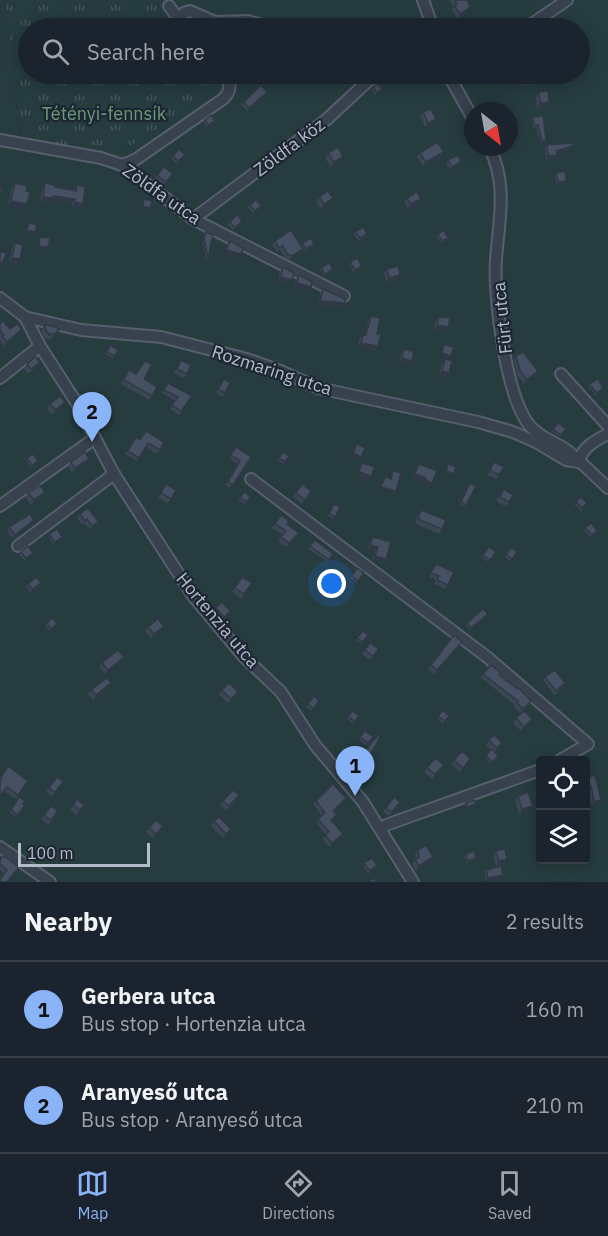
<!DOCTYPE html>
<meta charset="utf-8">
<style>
:root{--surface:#1b232e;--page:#242b36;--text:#f1f3f6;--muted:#a0a4aa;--line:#39404a;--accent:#8ab4f8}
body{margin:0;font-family:"IBM Plex Sans",sans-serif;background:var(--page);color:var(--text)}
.controls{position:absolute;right:18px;bottom:18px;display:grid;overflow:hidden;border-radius:6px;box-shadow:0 3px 15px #0003}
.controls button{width:54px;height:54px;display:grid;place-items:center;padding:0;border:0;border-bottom:2px solid var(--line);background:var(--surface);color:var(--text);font:30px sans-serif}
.compass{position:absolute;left:464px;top:102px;width:54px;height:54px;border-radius:50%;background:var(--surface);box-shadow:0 3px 15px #0003;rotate:149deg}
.scale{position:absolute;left:18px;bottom:15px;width:132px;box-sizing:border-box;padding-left:6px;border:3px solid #b4bcc9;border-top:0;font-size:16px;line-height:21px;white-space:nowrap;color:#b4bcc9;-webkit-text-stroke:4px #1d2633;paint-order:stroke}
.you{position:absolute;left:332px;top:584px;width:21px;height:21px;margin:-15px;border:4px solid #fff;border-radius:50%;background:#1a73e8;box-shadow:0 0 0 9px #1a73e833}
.badge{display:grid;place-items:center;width:39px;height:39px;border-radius:50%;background:var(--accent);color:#111;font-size:20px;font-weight:700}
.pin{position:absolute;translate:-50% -50px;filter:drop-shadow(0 2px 3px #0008)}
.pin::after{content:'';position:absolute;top:32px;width:21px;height:18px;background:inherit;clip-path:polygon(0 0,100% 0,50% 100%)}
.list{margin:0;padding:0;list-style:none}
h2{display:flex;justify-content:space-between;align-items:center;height:78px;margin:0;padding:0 24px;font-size:26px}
h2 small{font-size:20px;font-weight:400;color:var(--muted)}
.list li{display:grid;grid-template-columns:39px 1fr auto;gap:18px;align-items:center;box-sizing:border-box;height:96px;padding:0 24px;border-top:2px solid var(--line)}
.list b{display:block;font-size:22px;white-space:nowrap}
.list p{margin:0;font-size:20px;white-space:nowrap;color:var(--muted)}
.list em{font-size:20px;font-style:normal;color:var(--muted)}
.icon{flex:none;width:33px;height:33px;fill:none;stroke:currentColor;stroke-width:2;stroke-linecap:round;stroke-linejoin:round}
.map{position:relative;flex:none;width:608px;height:882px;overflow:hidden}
.search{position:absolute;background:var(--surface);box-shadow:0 3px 15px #0003;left:18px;right:18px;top:18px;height:66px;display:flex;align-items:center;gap:15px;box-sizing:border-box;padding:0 21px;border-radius:33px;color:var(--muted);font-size:22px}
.sheet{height:270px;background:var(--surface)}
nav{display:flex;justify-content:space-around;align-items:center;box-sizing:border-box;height:84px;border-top:2px solid var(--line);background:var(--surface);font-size:16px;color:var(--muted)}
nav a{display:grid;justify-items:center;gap:3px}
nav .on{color:var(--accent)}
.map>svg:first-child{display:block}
</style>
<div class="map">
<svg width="608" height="882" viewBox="0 0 608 882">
<defs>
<pattern id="grass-tufts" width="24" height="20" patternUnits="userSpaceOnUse" patternTransform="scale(1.5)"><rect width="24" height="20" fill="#263c3f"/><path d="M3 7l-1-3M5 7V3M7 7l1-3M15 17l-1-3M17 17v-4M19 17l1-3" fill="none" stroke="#435659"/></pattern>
</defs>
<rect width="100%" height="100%" fill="#242f3e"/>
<!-- grass -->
<polygon fill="url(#grass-tufts)" points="5,0 175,0 178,28 28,28 28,74 215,74 227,87 129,158 20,136"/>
<!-- garden -->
<path fill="#263c3f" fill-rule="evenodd" d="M0,0H5L20,136L114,156L214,93L202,74H580V28H175L157,0H608V882H0ZM473,111H509V147H473ZM540,760H586V860H540Z"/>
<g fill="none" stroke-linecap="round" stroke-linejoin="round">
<!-- street casing -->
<g stroke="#565f6c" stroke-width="14">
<g id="street">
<polyline points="423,0 433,28"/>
<polyline points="169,6 185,28"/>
<polyline points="179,21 184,13 190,11 215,22 248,21 273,28"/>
<polyline points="526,28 567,0"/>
<polyline points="429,74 450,78"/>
<polyline points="448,74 473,119"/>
<polyline points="450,78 461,74"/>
<polyline points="0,140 101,158 122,165 193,219 344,296"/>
<path d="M489,147C508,183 499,220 496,259C493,295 506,398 530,426C540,438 556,442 568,451C582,463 595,476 608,488"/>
<path d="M122,165L135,160L223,99C232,91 231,82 224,74"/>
<polyline points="193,219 326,120 368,81 382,74"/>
<polyline points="0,298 25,317 40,346 76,402 114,474 193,596 244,657 281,692 315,745 363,802 413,882"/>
<polyline points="25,317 81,330 161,337 247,359 281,371 318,388 478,422 513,432 536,442 566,460 579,462"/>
<polyline points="561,374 608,426"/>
<polyline points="0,378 40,346"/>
<path d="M579,462C581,448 596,440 608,434"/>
<polyline points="251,479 487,657 588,744 560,760"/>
<polyline points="0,506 95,438"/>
<polyline points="18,546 114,474"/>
<polyline points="381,828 386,825 540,770"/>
<polyline points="0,847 50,882"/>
</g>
</g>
<!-- street -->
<use href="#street" stroke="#38414e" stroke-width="10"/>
</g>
<!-- wall -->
<g fill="#3b4654">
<polygon points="449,0 467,0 468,10 457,18 452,10 454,7"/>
<polygon points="522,74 537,74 537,81 534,85 521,86 520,76"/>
<polygon points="373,87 382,89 375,95 371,90"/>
<polygon points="267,92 265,95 247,111 242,105 244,102"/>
<polygon points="539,92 549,102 546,107 537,108 536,97"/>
<polygon points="423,112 433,123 425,127 420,117"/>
<polygon points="533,117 546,140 544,142 541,143 536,127 533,128 532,119"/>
<polygon points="205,120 215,121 207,127 203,122"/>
<polygon points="547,145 570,150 557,154 554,159 546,160 545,149"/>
<polygon points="328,153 340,161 331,167 325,158"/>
<polygon points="420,153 441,157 423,166 417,157"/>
<polygon points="185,155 177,164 171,158 173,156"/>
<polygon points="448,160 461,161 460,163 450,169 446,163"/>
<polygon points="556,173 566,181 565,183 556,184 555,175"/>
<polygon points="157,175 169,178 163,187 154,179"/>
<polygon points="15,183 26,191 24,209 8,205 12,188"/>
<polygon points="45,183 55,187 74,190 77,185 83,204 80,208 72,206 72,203 52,200 50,202 40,201 43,187"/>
<polygon points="319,197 333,198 330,203 321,209 316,202"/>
<polygon points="407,198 421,199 418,203 408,209 404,202"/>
<polygon points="250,205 259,208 253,213 248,207"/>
<polygon points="242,221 233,230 228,225 230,222"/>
<polygon points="206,232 208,258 206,260 204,245 202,244 204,234"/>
<polygon points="355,232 367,234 366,236 358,241 354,234"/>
<polygon points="438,234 448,238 447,240 441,243 436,236"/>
<polygon points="275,241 303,249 300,253 289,260 285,257 280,250 277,252 272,245"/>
<polygon points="15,243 20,259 17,264 9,262 12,247"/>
<polygon points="302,243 313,246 304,251 301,245"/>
<polygon points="350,262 360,268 353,272 349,264"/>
<polygon points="283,267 289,284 278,281 280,272"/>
<polygon points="321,268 331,272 324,276 320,270"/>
<polygon points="387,269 397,279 386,282 384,273"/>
<polygon points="299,275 311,287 308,291 294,288 296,280"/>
<polygon points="323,289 345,303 342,307 318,305 320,293"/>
<polygon points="371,316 377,334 375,350 358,346 360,338 363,335 365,335 368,320"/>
<polygon points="438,317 445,331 434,330 435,321"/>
<polygon points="0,324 19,333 4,346 0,341"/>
<polygon points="46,325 59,330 50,340 48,338 46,340 41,331"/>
<polygon points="110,345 118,350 113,358 105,354"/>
<polygon points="404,349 409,365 399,363 401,354"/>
<polygon points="516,356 538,371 535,375 524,384 517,375 514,360"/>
<polygon points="445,359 446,377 439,375 442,363"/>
<polygon points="181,360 187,374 183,378 174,373"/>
<polygon points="40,362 36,367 28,374 24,369 27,364"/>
<polygon points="127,374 144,379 157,387 149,400 121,384"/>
<polygon points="224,379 225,393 222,397 215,393"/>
<polygon points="168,383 192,396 179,415 170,409 175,401 162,393"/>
<polygon points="589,384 603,388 596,395 588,386"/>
<polygon points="50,404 62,407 52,415 47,409"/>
<polygon points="558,423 566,429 560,437 552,431"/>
<polygon points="136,437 140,440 164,442 157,454 145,447 137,461 125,454"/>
<polygon points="236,447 251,457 230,488 225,485 238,464 229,458"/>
<polygon points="283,452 289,456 283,464 277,460"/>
<polygon points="27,458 38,461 31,467 26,460"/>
<polygon points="71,462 86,463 72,472 68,466"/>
<polygon points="494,462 499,475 496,479 487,475"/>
<polygon points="419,464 432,483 429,487 422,484 423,482 412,479 416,468"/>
<polygon points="166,484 171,499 167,503 158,498"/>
<polygon points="302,484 311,491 302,504 293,497"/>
<polygon points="469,485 466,505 465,507 459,504"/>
<polygon points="504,489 513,495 506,507 496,501"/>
<polygon points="244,492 250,496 245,504 238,500"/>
<polygon points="28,493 42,497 31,505 25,497"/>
<polygon points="581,497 587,503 581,511 574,504"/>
<polygon points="334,504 340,507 333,519 327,516"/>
<polygon points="421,510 442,529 439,534 415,523 418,514"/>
<polygon points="80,514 98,521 90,529 84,523 82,524 77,518"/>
<polygon points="281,515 296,537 286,547 278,541 283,535 272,528"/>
<polygon points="32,524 12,538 7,531 9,527"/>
<polygon points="585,528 596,532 590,537 584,531"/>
<polygon points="49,534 62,537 60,539 53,544 48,536"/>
<polygon points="373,537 383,563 372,560 375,551 367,549 370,541"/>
<polygon points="315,540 333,554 328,562 308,549"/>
<polygon points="489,547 496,552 488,562 482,557"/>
<polygon points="512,548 517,552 510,561 505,557"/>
<polygon points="21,552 32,555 24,560 19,554"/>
<polygon points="436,564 448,585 445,589 434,584 436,580 429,577"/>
<polygon points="357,568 364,573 357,583 350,578"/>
<polygon points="242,577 252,583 241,599 232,592"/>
<polygon points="28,584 39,585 30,592 26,586"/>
<polygon points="222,602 230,611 223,619 215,610"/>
<polygon points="488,614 470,630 465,625 467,623"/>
<polygon points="47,623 57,624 49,631 45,625"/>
<polygon points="148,627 161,630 151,638 145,631"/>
<polygon points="363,631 368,635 361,644 356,640"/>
<polygon points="454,635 459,645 434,674 428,669"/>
<polygon points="370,643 379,649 370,660 362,654"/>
<polygon points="124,657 121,661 105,674 99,667 102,663"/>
<polygon points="483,674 499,675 529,705 520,713 514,707 515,705 481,678"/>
<polygon points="545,677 562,687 554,695 543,680"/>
<polygon points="111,683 108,688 93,700 88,694 91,690"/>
<polygon points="222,690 238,692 228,703 219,695"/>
<polygon points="314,696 319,701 311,711 306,707"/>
<polygon points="443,710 449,716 443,724 437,718"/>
<polygon points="353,711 359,716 353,724 347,718"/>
<polygon points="516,718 532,719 521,731 513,723"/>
<polygon points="365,731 373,737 366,745 359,740"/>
<polygon points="378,735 368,759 355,775 350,770"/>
<polygon points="489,740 502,743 495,752 497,758 491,764 485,757 491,750 486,745"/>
<polygon points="454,760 467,763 460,772 451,764"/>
<polygon points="8,766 28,781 15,799 4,791 0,797 0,777"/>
<polygon points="427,768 440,769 432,779 424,772"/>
<polygon points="57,777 63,782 52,797 46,792"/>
<polygon points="586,778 601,800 599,804 592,806 588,790 586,791 585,788"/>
<polygon points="518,796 529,810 519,814 515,800"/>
<polygon points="19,797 25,805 16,817 9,812"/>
<polygon points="394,797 400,802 389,816 383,812"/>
<polygon points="346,798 333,811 337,815 331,821 343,834 340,837 329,847 323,839 326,835 316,823 322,816 313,804 316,801"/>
<polygon points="77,799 84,805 77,815 69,810"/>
<polygon points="236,800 226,811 220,806 223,801"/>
<polygon points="51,806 58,811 48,825 41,819"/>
<polygon points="214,821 228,834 223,838 211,826"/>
<polygon points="149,828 160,831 152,838 146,832"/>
<polygon points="418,850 433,857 430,862 416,871 412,864 416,859 415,854"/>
<polygon points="496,851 507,859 504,863 496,866 493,856"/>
<polygon points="466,854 475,860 467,863 464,856"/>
<polygon points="0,860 19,867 4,874 0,870"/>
<polygon points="364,863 377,865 368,873 363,865"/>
<polygon points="486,870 503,875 502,877 486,881 484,872"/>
</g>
<!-- shaded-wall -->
<g fill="#303945">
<polygon points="470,7 468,10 457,18 460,14"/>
<polygon points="537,81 534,85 521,86 523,82"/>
<polygon points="267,92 265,95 247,111 249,108"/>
<polygon points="549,102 546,107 537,108 540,103"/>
<polygon points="436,119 433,123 425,127 428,123"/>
<polygon points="573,146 570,150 554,155 556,151"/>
<polygon points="444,152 441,157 423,166 426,162"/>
<polygon points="557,155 554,159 546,160 548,156"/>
<polygon points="343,157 340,161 331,167 334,162"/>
<polygon points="566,181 565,183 556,184 558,182"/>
<polygon points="53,196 75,199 72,203 52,200 50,202 40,201 43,197"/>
<polygon points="333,198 330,203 321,209 324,204"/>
<polygon points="421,199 418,203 408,209 411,204"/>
<polygon points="11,201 27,204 24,209 8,205"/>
<polygon points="75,202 83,204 80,208 72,206"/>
<polygon points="143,206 150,208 149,210 141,208"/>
<polygon points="27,230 35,232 34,234 26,232"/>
<polygon points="39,246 48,247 47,249 38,248"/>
<polygon points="303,249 300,253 289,260 292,256"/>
<polygon points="226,250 241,254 238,257 224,254"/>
<polygon points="12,258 20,259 17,264 9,262"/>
<polygon points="400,275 397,279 386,282 389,278"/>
<polygon points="281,277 292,280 289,284 278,281"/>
<polygon points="297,283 311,287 308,291 294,288"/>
<polygon points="320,301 345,303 342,307 318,305"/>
<polygon points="437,325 448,327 445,331 434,330"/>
<polygon points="22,329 19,333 4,346 7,342"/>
<polygon points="361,343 378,346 375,350 358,346"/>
<polygon points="442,353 451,356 450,358 440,356"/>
<polygon points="402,358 412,361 409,365 399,363"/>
<polygon points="442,371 449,373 446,377 439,375"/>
<polygon points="538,371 535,375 524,384 527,380"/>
<polygon points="65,402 62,407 52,415 56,410"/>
<polygon points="353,453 361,457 358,461 350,457"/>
<polygon points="89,459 86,463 72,472 75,468"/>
<polygon points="446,471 454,474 452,476 444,473"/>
<polygon points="359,472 371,476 368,481 356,476"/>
<polygon points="415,474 426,478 423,482 412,479"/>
<polygon points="425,480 432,483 429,487 422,484"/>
<polygon points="381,487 396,491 394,493 380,489"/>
<polygon points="45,492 42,497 31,505 34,500"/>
<polygon points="34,520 32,524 12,538 15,535"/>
<polygon points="370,545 378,547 375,551 367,549"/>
<polygon points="375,556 386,559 383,563 372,560"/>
<polygon points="164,626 161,630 151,638 154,634"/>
<polygon points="124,657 121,661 105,674 108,670"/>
<polygon points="111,683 108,688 93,700 96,695"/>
<polygon points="601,800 599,804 592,806 594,802"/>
<polygon points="533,806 529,810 519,814 522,809"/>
<polygon points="433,857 430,862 416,871 419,866"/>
<polygon points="507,859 504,863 496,866 499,861"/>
<polygon points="503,875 502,877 486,881 488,878"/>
</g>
<!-- building -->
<g fill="#455162" stroke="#303945" stroke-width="1.5">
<polygon points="454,0 467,0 470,7 460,14 455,6 457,4"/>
<polygon points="390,25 395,28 387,28"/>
<polygon points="473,25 475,28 468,28"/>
<polygon points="230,27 240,27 239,28 230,28"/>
<polygon points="523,74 537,74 537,81 523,82"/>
<polygon points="378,84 382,89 377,93 373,87"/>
<polygon points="261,85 267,92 249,108 244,102"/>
<polygon points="548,91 549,102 540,103 539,92"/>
<polygon points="431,109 436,119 428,123 423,112"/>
<polygon points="211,115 215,121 208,125 205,120"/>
<polygon points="543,116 546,140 542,141 538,125 534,125 533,117"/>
<polygon points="437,142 444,152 426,162 420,153"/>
<polygon points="572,143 573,146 556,151 557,155 548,156 547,145"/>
<polygon points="338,147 343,157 334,162 328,153"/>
<polygon points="179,149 185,155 178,161 173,156"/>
<polygon points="458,155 461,161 452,167 448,160"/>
<polygon points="164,167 173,174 166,182 157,175"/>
<polygon points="565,171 566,181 558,182 556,173"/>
<polygon points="0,181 3,194 0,193"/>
<polygon points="15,183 27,186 26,191 30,192 27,204 11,201"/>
<polygon points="45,183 55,185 55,187 76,191 77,185 85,187 83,204 75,202 75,199 53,196 53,198 43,197"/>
<polygon points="328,191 333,198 324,204 319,197"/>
<polygon points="417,192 421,199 411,204 407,198"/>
<polygon points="144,199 152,201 150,208 143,206"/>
<polygon points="256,200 261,206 255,211 250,205"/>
<polygon points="237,215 242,221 235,228 230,222"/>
<polygon points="29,223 37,225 35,232 27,230"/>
<polygon points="363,227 367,234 360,238 355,232"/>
<polygon points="291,230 303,249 292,256 287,254 283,246 279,248 275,241"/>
<polygon points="444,230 448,238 442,241 438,234"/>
<polygon points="206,232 213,235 208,258 205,242 203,242"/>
<polygon points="40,237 50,238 48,247 39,246"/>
<polygon points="311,238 314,244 306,249 302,243"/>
<polygon points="230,241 243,248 241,254 226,250"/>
<polygon points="15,243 23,245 20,259 12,258"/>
<polygon points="0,252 7,253 1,265 0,265"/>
<polygon points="357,258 362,266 355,270 350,262"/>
<polygon points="329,263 333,269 325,274 321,268"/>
<polygon points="398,266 400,275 389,278 387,269"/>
<polygon points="283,267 294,273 292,280 281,277"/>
<polygon points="299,275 312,282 311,287 297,283"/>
<polygon points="323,289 345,299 345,303 320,301"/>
<polygon points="371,316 380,318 377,334 381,334 378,346 361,343 363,335 366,335"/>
<polygon points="438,317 450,318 448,327 437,325"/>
<polygon points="3,321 10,329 17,324 22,329 7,342 2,336 4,335 0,330 0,324"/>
<polygon points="46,325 56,327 59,330 53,335 51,333 49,335 44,327"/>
<polygon points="110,345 118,350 115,356 107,352"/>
<polygon points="444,345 454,347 451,356 442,353"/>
<polygon points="404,349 414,352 412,361 402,358"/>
<polygon points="523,352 538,371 527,380 520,371 516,356"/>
<polygon points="35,357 40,362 31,369 27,364"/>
<polygon points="445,359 452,361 449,373 442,371"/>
<polygon points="181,360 191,365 187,374 177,369"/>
<polygon points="145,361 152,364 144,379 157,387 152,396 124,380 129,370 136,374"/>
<polygon points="224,379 230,383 225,393 218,389"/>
<polygon points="598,379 603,388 597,393 589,384"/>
<polygon points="168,383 192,396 181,411 172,405 178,397 164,390"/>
<polygon points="60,396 65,402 56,410 50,404"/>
<polygon points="558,423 566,429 561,435 553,429"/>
<polygon points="146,431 164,442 160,450 148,443 139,458 128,451 136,437 140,440"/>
<polygon points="357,444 365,448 361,457 353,453"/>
<polygon points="236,447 251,457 233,485 228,482 240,461 231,455"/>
<polygon points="85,452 89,459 75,468 71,462"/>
<polygon points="283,452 289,456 285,462 279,458"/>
<polygon points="33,454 38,461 32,465 27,458"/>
<polygon points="494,462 504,467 499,475 490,470"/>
<polygon points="362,463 375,467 371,476 359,472"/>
<polygon points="419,464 437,471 432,483 425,480 426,478 415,474"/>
<polygon points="448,464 456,467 454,474 446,471"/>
<polygon points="393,471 401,473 396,491 381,487 385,477 391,479"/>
<polygon points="470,483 476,486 466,505 461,502"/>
<polygon points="166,484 176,490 171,499 161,493"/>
<polygon points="302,484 311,491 306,500 296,493"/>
<polygon points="40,485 45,492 34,500 28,493"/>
<polygon points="504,489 513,495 509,502 500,497"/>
<polygon points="244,492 250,496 247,502 240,498"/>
<polygon points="581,497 587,503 582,508 576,502"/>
<polygon points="334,504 340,507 335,517 329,514"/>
<polygon points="88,508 98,521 93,526 87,519 85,521 80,514"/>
<polygon points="421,510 446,520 442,529 418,519"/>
<polygon points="30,514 34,520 15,535 9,527"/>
<polygon points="281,515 289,521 287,524 299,533 289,543 281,537 286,531 275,524"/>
<polygon points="591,523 597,530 592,535 585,528"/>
<polygon points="57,529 62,537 55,542 49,534"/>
<polygon points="373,537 391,542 386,559 375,556 378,547 370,545"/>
<polygon points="315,540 333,554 329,560 310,546"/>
<polygon points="28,546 33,553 26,558 21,552"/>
<polygon points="489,547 496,552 490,560 483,555"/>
<polygon points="512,548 517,552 512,559 506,554"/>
<polygon points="436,564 454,572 448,585 437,580 439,576 431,573"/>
<polygon points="357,568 364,573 358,581 352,576"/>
<polygon points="36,577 41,583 32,589 28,584"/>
<polygon points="242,577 252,583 244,594 235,588"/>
<polygon points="222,602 230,611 224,617 216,608"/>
<polygon points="483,609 488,614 471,628 467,623"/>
<polygon points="53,618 57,624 51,629 47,623"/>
<polygon points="158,619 164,626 154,634 148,627"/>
<polygon points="363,631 368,635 363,642 357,638"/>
<polygon points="454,635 462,642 437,670 431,665"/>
<polygon points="370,643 379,649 373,656 365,650"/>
<polygon points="118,650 124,657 108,670 102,663"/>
<polygon points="491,665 501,673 499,675 518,689 519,688 531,701 523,709 517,703 518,701 483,674"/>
<polygon points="555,670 565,683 556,691 545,677"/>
<polygon points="107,678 111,683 96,695 91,690"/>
<polygon points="229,683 238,692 231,699 222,690"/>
<polygon points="314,696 319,701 313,709 308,704"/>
<polygon points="443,710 449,716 445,721 438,716"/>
<polygon points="353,711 359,716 355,722 348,716"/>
<polygon points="524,711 532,719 524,727 516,718"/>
<polygon points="365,731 373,737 368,743 360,737"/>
<polygon points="378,735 380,737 368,759 358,770 353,766"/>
<polygon points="494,735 502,743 497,748 489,740"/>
<polygon points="492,749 498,756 492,762 486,755"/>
<polygon points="462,751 470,759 463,768 454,760"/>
<polygon points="435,758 444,765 435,774 427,768"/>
<polygon points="8,766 28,781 18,795 7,787 0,796 0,781 2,778 1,777"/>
<polygon points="595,775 601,800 594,802 591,786 589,787 586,778"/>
<polygon points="57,777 63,782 55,792 49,788"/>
<polygon points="333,784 346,798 333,811 337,815 331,820 343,834 332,843 325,835 329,832 318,819 325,813 316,801"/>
<polygon points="233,790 239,795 229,806 223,801"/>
<polygon points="528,792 533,806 522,809 518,796"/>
<polygon points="19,797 25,801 23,804 25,805 18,815 11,810"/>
<polygon points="394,797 400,802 392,812 386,808"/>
<polygon points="77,799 84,805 80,810 73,805"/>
<polygon points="474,800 476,804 467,807 466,803"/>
<polygon points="51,806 58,811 51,820 44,815"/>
<polygon points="219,817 231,829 226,834 214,821"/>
<polygon points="156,820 163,826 156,834 149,828"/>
<polygon points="426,845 433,857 419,866 415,859 419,857 418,850"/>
<polygon points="505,849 507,859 499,861 496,851"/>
<polygon points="474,851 476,858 468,861 466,854"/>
<polygon points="4,856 19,867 7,882 0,882 0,879 7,870 0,864 0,860"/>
<polygon points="372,858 377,865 370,871 364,863"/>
<polygon points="501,866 503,875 488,878 486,870"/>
<polygon points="374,878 377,882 368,882"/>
</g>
<g text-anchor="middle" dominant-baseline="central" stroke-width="4.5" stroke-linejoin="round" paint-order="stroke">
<!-- park labels -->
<g font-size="18" fill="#6b9a76" stroke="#1d2633">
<text x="104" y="113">Tétényi-fennsík</text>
</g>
<!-- street labels -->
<g font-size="18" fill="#b4bcc9" stroke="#1d2633">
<text transform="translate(289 147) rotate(-37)">Zöldfa köz</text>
<text transform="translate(162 194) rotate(35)">Zöldfa utca</text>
<text transform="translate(502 318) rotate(-96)">Fürt utca</text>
<text transform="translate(272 370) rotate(18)">Rozmaring utca</text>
<text transform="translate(218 620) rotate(50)">Hortenzia utca</text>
</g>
</g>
</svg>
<div class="controls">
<button><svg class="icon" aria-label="locate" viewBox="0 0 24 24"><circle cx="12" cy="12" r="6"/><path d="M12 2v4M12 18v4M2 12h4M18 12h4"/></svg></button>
<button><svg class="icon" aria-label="layers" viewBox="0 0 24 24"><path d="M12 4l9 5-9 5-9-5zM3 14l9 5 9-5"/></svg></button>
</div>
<svg class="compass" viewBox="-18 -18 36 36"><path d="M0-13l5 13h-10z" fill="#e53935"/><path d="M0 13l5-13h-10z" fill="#a0a4aa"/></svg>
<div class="scale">100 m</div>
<div class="you"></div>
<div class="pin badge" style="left:355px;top:796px">1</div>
<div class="pin badge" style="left:92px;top:442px">2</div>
<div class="search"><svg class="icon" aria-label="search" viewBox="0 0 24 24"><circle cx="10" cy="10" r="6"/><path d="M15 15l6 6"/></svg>Search here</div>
</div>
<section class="sheet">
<h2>Nearby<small>2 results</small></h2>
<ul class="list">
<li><span class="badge">1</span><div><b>Gerbera utca</b><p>Bus stop · Hortenzia utca</p></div><em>160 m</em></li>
<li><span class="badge">2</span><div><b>Aranyeső utca</b><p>Bus stop · Aranyeső utca</p></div><em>210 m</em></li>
</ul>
</section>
<nav>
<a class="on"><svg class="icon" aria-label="map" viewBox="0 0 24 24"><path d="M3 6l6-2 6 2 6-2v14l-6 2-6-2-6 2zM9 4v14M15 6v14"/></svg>Map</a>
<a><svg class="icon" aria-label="directions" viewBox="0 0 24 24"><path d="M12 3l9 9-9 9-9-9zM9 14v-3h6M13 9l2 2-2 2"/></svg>Directions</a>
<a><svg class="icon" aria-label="saved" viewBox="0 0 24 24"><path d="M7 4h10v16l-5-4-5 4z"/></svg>Saved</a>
</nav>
